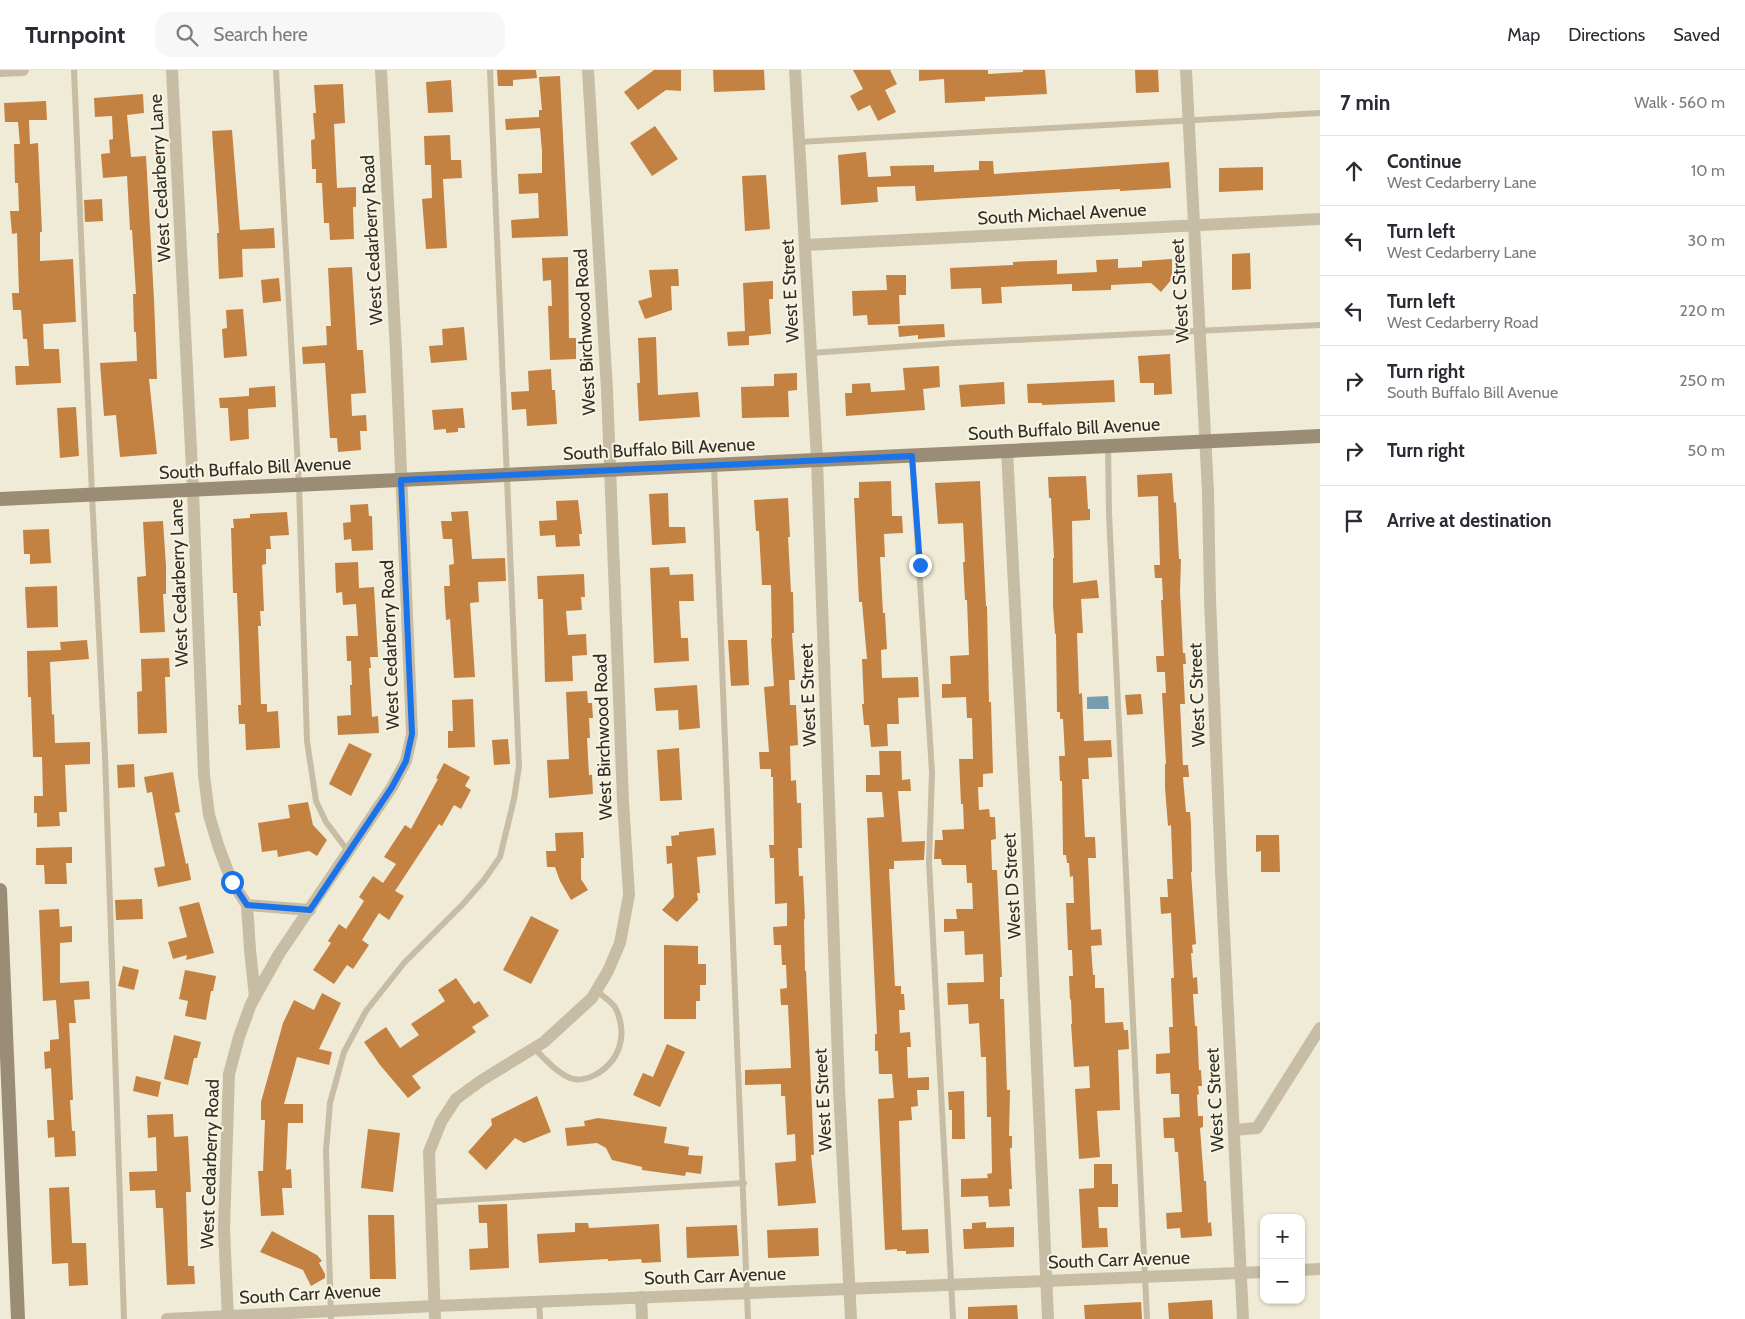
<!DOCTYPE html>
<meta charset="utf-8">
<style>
:root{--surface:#fff;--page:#f7f7f7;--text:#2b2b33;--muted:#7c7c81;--line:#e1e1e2}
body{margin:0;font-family:Cabin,sans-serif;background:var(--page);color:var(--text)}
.controls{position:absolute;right:15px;bottom:15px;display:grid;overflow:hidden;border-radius:10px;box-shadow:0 1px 4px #0004}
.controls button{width:45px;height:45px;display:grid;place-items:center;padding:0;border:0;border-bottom:1px solid var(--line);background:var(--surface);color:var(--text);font:25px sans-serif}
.stop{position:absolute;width:15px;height:15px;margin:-11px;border:4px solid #1a73e8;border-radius:50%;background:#fff}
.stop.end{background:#1a73e8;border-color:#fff;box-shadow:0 1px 5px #0008}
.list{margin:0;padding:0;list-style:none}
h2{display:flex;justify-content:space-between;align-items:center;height:65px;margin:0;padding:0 20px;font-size:21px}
h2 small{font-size:16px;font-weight:400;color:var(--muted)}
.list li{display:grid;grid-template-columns:32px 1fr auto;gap:15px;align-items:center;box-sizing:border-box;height:70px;padding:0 20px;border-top:1px solid var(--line)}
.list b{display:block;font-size:19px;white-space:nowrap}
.list p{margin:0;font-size:16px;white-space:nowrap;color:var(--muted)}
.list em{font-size:16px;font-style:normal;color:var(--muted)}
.icon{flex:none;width:28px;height:28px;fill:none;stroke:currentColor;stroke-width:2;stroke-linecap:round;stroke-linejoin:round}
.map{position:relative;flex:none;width:1320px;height:1249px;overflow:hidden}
header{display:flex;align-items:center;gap:30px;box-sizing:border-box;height:70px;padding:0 25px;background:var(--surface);border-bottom:1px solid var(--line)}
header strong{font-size:24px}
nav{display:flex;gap:28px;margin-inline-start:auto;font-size:18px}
.search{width:350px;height:45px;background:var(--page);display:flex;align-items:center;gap:12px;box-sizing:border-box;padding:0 18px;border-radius:15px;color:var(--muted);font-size:19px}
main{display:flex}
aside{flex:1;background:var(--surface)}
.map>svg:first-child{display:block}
</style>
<header>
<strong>Turnpoint</strong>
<div class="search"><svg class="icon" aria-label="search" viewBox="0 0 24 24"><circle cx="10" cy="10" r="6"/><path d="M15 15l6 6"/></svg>Search here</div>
<nav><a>Map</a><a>Directions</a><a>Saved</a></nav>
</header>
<main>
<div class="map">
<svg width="1320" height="1249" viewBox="0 0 1320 1249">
<rect width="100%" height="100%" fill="#f0ebd7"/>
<!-- water -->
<polygon fill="#779cac" points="1108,626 1109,639 1087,639 1087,627"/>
<!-- building -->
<g fill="#c38242">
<polygon points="497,0 536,0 537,8 513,10 513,16 498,16"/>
<polygon points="654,0 681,0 681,21 666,20 638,40 624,22"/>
<polygon points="713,0 764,0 765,20 714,22"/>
<polygon points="853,0 890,0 897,14 885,20 896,42 878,51 870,35 858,41 850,26 863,19"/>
<polygon points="919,0 988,0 988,4 1023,2 1023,0 1045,0 1047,24 985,27 985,31 945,33 944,9 919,11"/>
<polygon points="1135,0 1158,0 1159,22 1136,23"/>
<polygon points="560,6 568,166 512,168 511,150 539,148 538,123 519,124 518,104 542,103 542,81 540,58 506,60 505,49 539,47 539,40 542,40 539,7"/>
<polygon points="451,10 453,42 428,43 426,12"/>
<polygon points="343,14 345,53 334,54 337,118 356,117 356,137 353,137 354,169 330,170 329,153 324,153 322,113 316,113 316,99 312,99 311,70 315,69 313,43 316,43 314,15"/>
<polygon points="143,24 144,43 127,45 131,87 146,86 154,229 157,309 149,309 157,384 120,387 116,345 104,346 100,293 137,291 136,262 134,262 133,224 136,224 132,160 130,160 127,106 103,108 101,84 110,83 109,70 113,69 112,46 95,47 94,28"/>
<polygon points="46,31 47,50 29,50 30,74 38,73 42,162 40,162 40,191 73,189 76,252 43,254 44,279 59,279 61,313 16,315 15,296 29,296 27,269 23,269 21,240 13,240 12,223 19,223 17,163 12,164 10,141 19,141 18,113 15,113 14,74 20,74 18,52 5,52 4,33"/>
<polygon points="655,56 678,89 652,106 630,73"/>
<polygon points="232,60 240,160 274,158 275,178 242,179 243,207 219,209 217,163 219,163 212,61"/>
<polygon points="450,65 451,90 461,90 462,108 443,109 447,178 426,179 422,129 432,128 431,95 425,95 424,66"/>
<polygon points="866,82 868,107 891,106 890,96 934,95 934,102 979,100 979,91 993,91 994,104 1169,92 1171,118 1120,121 1120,119 916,131 915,116 877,117 878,132 841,135 838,85"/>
<polygon points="1263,97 1263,120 1219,122 1219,98"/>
<polygon points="766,105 770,159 745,161 742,106"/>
<polygon points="102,129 103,151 85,152 84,130"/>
<polygon points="1250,183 1251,219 1232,220 1232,184"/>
<polygon points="568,187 569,268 576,268 576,289 550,290 548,236 552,236 551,210 543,211 542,188"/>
<polygon points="1118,189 1118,198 1142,197 1142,191 1172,189 1172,209 1161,222 1151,213 1111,215 1111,220 1072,221 1072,214 1001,217 1002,233 982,234 981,218 951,219 950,198 1013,195 1013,192 1057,190 1057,204 1097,202 1096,190"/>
<polygon points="352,197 357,280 363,280 366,323 351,324 352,346 366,345 367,361 360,361 361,380 338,382 337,368 330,368 325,293 303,294 302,277 327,275 326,256 331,256 328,198"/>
<polygon points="678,199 679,216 671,216 672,240 645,249 638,231 652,227 649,200"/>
<polygon points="886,205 906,205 906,225 899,225 900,254 868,255 867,245 853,246 852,221 887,220"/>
<polygon points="279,208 281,231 263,233 261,210"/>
<polygon points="773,211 773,229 769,229 771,264 749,266 749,275 728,276 727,262 745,261 743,213"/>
<polygon points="243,239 247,286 224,288 222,259 227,258 226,240"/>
<polygon points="944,254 945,267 918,269 918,265 899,267 898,256"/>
<polygon points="464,257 467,290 431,293 429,276 443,275 442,259"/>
<polygon points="656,267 658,325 698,322 700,347 639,351 637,313 640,313 638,268"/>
<polygon points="1170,284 1172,324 1154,325 1154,313 1140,313 1138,286"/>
<polygon points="939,296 940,317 923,319 925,340 846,346 845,323 852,323 852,314 870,313 871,322 905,320 903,298"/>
<polygon points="551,299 552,320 555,320 557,354 527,356 526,339 512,340 511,322 529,321 528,301"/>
<polygon points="797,303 797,320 788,321 789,347 742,348 741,317 774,316 774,304"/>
<polygon points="1114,310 1115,332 1042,335 1042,333 1028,333 1027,314"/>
<polygon points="1004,312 1005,334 961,337 959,315"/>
<polygon points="275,316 276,337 248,339 249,369 230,371 228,338 220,338 219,328 249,326 249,318"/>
<polygon points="76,337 79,386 60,388 57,338"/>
<polygon points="463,338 465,358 458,358 458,362 446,363 446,359 434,360 432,340"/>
<polygon points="1172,403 1174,433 1176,432 1179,489 1181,489 1180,522 1183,583 1185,583 1186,594 1183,594 1185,634 1180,634 1183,695 1188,695 1189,707 1183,707 1186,742 1190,742 1191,754 1192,802 1191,802 1196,874 1192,875 1193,883 1191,883 1193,908 1197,907 1198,924 1193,924 1195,956 1197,956 1199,1000 1201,1000 1202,1016 1198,1016 1199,1024 1197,1025 1198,1046 1203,1046 1203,1057 1200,1058 1204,1111 1206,1111 1208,1153 1211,1152 1212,1166 1181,1168 1180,1158 1167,1159 1166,1143 1182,1142 1178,1082 1175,1082 1174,1068 1164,1068 1163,1048 1180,1047 1179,1024 1171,1024 1170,1003 1156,1004 1156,984 1170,983 1169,957 1173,957 1171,908 1174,908 1171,843 1161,844 1160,827 1168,827 1167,809 1173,809 1171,755 1168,756 1165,718 1165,694 1166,694 1162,623 1166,623 1165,602 1157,602 1156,586 1164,586 1161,530 1163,530 1162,508 1155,508 1154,495 1160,495 1158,426 1138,427 1137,405"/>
<polygon points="1086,406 1088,439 1090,439 1090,450 1072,451 1073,513 1097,510 1099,528 1081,529 1083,563 1077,563 1079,624 1082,623 1084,671 1111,670 1112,687 1088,688 1089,709 1082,709 1085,767 1095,767 1096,788 1088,788 1091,860 1101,859 1102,875 1091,876 1093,905 1095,905 1095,918 1104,918 1105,953 1123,952 1124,960 1128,960 1129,979 1118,980 1120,1040 1097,1041 1100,1087 1079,1089 1075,1019 1090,1018 1089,996 1074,997 1071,954 1072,954 1071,929 1070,930 1069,906 1073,906 1072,880 1068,880 1066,833 1074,833 1073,806 1070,807 1069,793 1067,793 1066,785 1063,785 1062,711 1060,711 1059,686 1065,686 1063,649 1060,649 1060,642 1057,642 1056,564 1055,564 1053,536 1053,488 1054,488 1051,428 1049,428 1048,407"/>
<polygon points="891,411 892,446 902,446 903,463 884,464 885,487 880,487 883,543 885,543 887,579 881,580 882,608 918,607 919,627 898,628 899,654 887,654 888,676 871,677 869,655 864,655 862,634 864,634 862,589 867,589 862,532 859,532 854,428 859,428 859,412"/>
<polygon points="980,411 986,536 987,536 989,632 991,632 993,703 983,704 983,717 978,717 979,740 989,739 990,747 995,747 996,769 991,770 992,800 997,800 1002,907 1000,907 1000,929 1004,929 1007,1020 1010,1020 1009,1066 1012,1066 1012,1078 1010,1078 1012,1119 1009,1119 1010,1136 989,1137 988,1126 961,1127 961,1109 988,1108 987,1104 992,1103 991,1047 987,1047 986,987 981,987 979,953 969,954 968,934 948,935 947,913 984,912 983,884 965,885 964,861 944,862 944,849 957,849 956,839 973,839 972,813 967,813 966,795 942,795 941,789 934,789 935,770 943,770 942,760 964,759 963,734 961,734 959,689 973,689 972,648 967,648 966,627 942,628 942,614 951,614 950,586 969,585 967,530 965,530 963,492 965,492 963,453 938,454 935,413"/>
<polygon points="668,423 669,457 685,457 686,473 652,475 649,424"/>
<polygon points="788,428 790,467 788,467 791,522 793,522 794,563 792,563 795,610 789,610 790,635 796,635 798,675 790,676 791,711 796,710 797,733 801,733 802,778 798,778 799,806 803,806 805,849 804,849 805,901 806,901 814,1085 811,1085 816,1133 778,1136 775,1093 796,1091 795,1064 787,1065 785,1026 781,1026 781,1014 745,1015 745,1000 791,998 788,935 781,935 780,919 787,918 786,895 782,895 781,875 774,875 773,857 787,856 787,833 775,834 774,788 770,788 769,775 774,775 773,707 771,707 771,699 760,699 759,682 769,682 764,617 774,616 771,569 772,568 771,515 762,515 759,461 756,461 754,430"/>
<polygon points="578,430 582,464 579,464 580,476 556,477 555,465 540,466 539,451 557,450 556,431"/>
<polygon points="368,434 369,446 372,446 373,480 352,481 351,469 344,470 343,453 351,452 350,435"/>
<polygon points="468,441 472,489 505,488 506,511 478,512 479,532 470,533 475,607 454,608 450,549 446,550 444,516 450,516 449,495 454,494 452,469 443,469 441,451 452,451 451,442"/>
<polygon points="287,442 289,465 270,466 271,479 266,479 266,494 262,495 264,541 260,541 261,556 258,556 261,634 267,634 267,642 278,641 280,678 246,680 245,654 239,654 238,635 241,635 239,571 237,523 233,523 231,458 234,458 233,449 250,448 250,444"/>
<polygon points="163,451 166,496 166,524 163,524 165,562 140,563 137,507 146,506 143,452"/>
<polygon points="49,459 51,493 30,494 30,484 24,484 23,460"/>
<polygon points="358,492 359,518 374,517 378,587 370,587 371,598 369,598 372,647 378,646 379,663 338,665 337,646 351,645 350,615 352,615 351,591 347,591 346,566 358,566 356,534 343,535 342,522 336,523 335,493"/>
<polygon points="669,497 670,505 693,504 694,531 679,531 681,568 688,568 689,591 654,593 650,498"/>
<polygon points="584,504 585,527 581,527 582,540 566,541 568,565 586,564 587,585 572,586 573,611 545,612 543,529 538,529 537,506"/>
<polygon points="57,516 58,557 27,558 25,517"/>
<polygon points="87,570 89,589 50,592 52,645 54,644 55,673 90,672 90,694 65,695 67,742 59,742 60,756 37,757 37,743 34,743 34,726 43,726 42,687 33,687 31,627 28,627 27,581 61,580 60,572"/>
<polygon points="728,570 747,570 749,615 731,616"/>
<polygon points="169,588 170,607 165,607 167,663 138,664 137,622 142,621 141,589"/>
<polygon points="697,615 700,658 679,660 678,640 656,641 654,618"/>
<polygon points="587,621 588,633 592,633 593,648 589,648 590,668 587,668 589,705 592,705 593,724 549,728 547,690 569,689 566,622"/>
<polygon points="1141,624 1143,644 1127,645 1125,625"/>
<polygon points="473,629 475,677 448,678 448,661 453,661 452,630"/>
<polygon points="508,669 510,694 494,695 492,670"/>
<polygon points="349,673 372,684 351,726 329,714"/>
<polygon points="679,678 682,730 660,731 657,680"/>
<polygon points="879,681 901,681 902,710 910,709 911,721 898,721 902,772 925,771 924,790 894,791 894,799 889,799 895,916 901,916 901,924 904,924 905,940 899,940 900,963 910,962 911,977 907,977 908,1008 929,1007 929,1020 917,1020 918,1036 911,1037 912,1050 899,1051 902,1160 928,1159 929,1183 906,1184 906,1181 897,1181 897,1179 885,1180 878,1029 894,1028 892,1004 879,1004 878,981 875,981 875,964 877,964 867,748 884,747 882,722 866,722 866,705 880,705"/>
<polygon points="444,693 470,707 465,716 471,720 461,739 454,735 442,756 439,754 395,821 404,826 389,850 379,843 362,870 369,875 353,899 347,895 334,914 313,900 331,873 328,871 339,854 346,859 364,831 359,827 373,806 383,813 396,794 384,787 405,755 411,759 438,709 436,708"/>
<polygon points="134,694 135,717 118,718 117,695"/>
<polygon points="173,702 180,742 175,743 186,794 188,793 191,810 158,817 154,798 165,796 152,722 147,723 144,707"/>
<polygon points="308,732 313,755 327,770 317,786 309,781 278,787 277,780 262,782 258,753 290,748 288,735"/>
<polygon points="714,758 716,785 697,787 700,823 697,823 698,830 677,852 662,840 674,827 672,793 667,794 666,776 672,776 671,766 679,765 679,762"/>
<polygon points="583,762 584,788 581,788 581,809 588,820 571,830 560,811 555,797 547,797 546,781 556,781 555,763"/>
<polygon points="1256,765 1279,765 1280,802 1261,802 1261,781 1256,782"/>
<polygon points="72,777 72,793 66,793 67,814 45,814 44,795 36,795 36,778"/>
<polygon points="142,829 143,849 116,850 115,830"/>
<polygon points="199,832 214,883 186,890 187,885 173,889 168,872 187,867 179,837"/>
<polygon points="59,839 60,857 72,856 72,872 60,873 60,913 89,911 90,929 74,930 76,953 69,953 73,1030 70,1030 72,1061 75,1061 76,1086 55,1087 54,1067 48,1068 47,1050 54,1050 51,998 45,999 44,982 50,981 50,970 59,969 56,930 43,931 39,840"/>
<polygon points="531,846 559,860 531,914 503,900"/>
<polygon points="664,875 698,876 698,894 706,894 706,915 700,915 700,931 696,931 696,949 664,949"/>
<polygon points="123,896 139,900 134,920 118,916"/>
<polygon points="185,900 216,906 213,921 211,921 206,950 185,946 188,931 179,929"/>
<polygon points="456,908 474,934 479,931 489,946 472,957 476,962 412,1006 421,1018 408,1028 380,995 364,972 386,957 400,978 419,965 411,954 445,931 438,920"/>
<polygon points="322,923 341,933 319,979 332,982 329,995 297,987 284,1034 303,1034 303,1053 288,1053 286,1100 291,1099 292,1118 282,1118 284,1145 261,1146 258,1101 263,1101 265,1050 261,1050 261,1032 283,953 294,930 314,940"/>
<polygon points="174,965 201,972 197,988 194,988 188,1015 164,1009"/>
<polygon points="667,974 685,982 660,1037 633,1025 643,1003 653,1007"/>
<polygon points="136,1006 161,1012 158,1027 133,1021"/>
<polygon points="964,1021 965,1069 952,1069 952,1040 949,1040 948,1022"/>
<polygon points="537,1026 551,1062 524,1073 515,1068 486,1100 468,1082 492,1055 491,1049"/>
<polygon points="173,1044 174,1067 188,1066 191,1122 186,1122 188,1196 194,1196 195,1214 167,1215 163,1138 156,1138 155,1120 130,1121 129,1102 157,1101 156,1067 148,1068 147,1045"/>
<polygon points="598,1048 667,1057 664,1073 689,1077 688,1085 703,1086 701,1104 686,1102 685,1106 642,1100 642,1097 612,1090 606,1078 597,1073 567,1076 565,1058 585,1056 584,1051"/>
<polygon points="368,1059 400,1063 393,1122 361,1118"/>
<polygon points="1094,1094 1112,1094 1112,1114 1118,1114 1118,1137 1098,1137 1099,1158 1107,1158 1108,1177 1082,1178 1079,1119 1094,1118"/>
<polygon points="69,1117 72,1173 86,1173 88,1215 69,1216 68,1193 52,1194 49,1118"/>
<polygon points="507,1134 509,1198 470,1200 469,1179 488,1178 487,1153 479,1153 478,1135"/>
<polygon points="368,1145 394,1145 396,1209 370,1209"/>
<polygon points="986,1152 986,1158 1014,1157 1014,1177 964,1179 963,1159 972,1159 972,1153"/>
<polygon points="575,1153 588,1153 589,1158 659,1154 661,1192 642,1193 641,1189 608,1191 608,1189 539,1193 537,1164 575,1162"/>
<polygon points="737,1155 739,1186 687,1188 686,1157"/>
<polygon points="818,1158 819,1186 768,1188 767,1160"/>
<polygon points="272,1161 317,1185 322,1191 319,1193 325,1204 325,1208 311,1216 303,1200 260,1182"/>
<polygon points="1212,1230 1213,1249 1169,1249 1168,1233"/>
<polygon points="1141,1232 1142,1249 1085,1249 1084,1235"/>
<polygon points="1017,1235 1018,1249 968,1249 968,1237"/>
</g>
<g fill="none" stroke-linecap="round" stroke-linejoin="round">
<!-- service -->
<g stroke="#c7bda4" stroke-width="6">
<polyline points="74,0 92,425 105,686 124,1249"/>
<polyline points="276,0 299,415 307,671 316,731 326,752 348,781"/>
<polyline points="799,72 1320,43"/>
<polyline points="811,283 953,273 1320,255"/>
<polyline points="1108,376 1109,443 1147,1249"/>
<polyline points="912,386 932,702 929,792 953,1249"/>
<polyline points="714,395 748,1249"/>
<path d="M534,978C545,989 556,1002 570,1008C578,1011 588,1009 595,1005C620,991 628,965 616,939C613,932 602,926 597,921"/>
<polyline points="430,1132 744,1113"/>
<polyline points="539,1231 540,1249"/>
<polyline points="331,1249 326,1081 330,1033 344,982 366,941 404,893 463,834 484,810 500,787 514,729 519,696 490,0"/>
</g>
<!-- minor -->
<g stroke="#c7bda4" stroke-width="12">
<polyline points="172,0 193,420 204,705 209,745 219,778 232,812 247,835 310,840"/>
<polyline points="795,0 817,390 839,1019 851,1249"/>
<polyline points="1186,0 1208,422 1210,529 1221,800 1243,1249"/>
<polyline points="0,1 23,0"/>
<polyline points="805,175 1320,149"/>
<polyline points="1007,381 1027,767 1048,1249"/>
<polyline points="247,835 250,880 255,927"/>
<polyline points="1234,1060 1257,1058 1320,958"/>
<polyline points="1301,1200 1320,1199"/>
<polyline points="641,1227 642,1249"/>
<polyline points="167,1249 435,1236 1264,1202"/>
<polyline points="228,1249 224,1159 229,1004 239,967 251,934 279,884 392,717 406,691 412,664 396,281 381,0"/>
<polyline points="435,1249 429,1082 441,1052 456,1029 482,1010 544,972 592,928 608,901 620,873 629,825 623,731 607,320 588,0"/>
</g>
<!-- secondary -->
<g stroke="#9b8d75" stroke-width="14">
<polyline points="0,429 1320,366"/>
<polyline points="0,820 18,1249"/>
</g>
</g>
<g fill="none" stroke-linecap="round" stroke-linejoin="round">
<!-- route -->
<polyline stroke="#1a73e8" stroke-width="6" points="232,812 247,835 310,840 392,717 406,691 412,664 401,410 912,386 920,495"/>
</g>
<g text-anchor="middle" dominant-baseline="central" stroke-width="4" stroke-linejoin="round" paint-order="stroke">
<!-- street labels -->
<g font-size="18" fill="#332d25" stroke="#f8f4e3">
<text transform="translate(160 108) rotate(-93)">West Cedarberry Lane</text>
<text transform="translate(1062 144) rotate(-3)">South Michael Avenue</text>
<text transform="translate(372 170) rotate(-93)">West Cedarberry Road</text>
<text transform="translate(790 221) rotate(-93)">West E Street</text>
<text transform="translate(1180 221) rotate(-93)">West C Street</text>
<text transform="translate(585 262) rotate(-93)">West Birchwood Road</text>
<text transform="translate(1064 359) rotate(-3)">South Buffalo Bill Avenue</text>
<text transform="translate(659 379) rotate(-3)">South Buffalo Bill Avenue</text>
<text transform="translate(255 398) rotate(-3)">South Buffalo Bill Avenue</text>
<text transform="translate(179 513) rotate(-92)">West Cedarberry Lane</text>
<text transform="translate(390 575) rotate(-92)">West Cedarberry Road</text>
<text transform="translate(808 625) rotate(-92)">West E Street</text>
<text transform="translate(1197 625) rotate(-92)">West C Street</text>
<text transform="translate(603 667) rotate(-92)">West Birchwood Road</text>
<text transform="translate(1012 816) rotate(-93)">West D Street</text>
<text transform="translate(823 1030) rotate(-93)">West E Street</text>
<text transform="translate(1215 1030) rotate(-93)">West C Street</text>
<text transform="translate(210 1094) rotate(-88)">West Cedarberry Road</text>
<text transform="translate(1119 1190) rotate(-2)">South Carr Avenue</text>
<text transform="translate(715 1206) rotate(-2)">South Carr Avenue</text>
<text transform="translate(310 1224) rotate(-3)">South Carr Avenue</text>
</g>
</g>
</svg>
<div class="controls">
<button>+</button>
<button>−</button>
</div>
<div class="stop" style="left:232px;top:812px"></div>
<div class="stop end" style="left:920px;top:495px"></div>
</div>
<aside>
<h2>7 min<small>Walk · 560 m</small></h2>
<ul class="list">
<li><svg class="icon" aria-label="ahead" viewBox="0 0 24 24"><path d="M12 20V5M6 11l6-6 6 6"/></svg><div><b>Continue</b><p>West Cedarberry Lane</p></div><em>10 m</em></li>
<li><svg class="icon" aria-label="left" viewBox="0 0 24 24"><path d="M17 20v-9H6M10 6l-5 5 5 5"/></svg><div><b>Turn left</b><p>West Cedarberry Lane</p></div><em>30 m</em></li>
<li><svg class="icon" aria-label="left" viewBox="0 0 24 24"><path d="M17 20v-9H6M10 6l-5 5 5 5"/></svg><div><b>Turn left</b><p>West Cedarberry Road</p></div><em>220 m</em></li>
<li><svg class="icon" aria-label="right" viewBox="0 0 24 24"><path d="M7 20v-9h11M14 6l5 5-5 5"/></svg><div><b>Turn right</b><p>South Buffalo Bill Avenue</p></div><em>250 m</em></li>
<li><svg class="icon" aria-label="right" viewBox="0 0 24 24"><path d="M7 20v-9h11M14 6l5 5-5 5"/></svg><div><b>Turn right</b></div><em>50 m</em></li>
<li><svg class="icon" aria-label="arrive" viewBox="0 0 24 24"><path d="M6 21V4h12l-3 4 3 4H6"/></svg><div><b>Arrive at destination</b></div></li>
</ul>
</aside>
</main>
